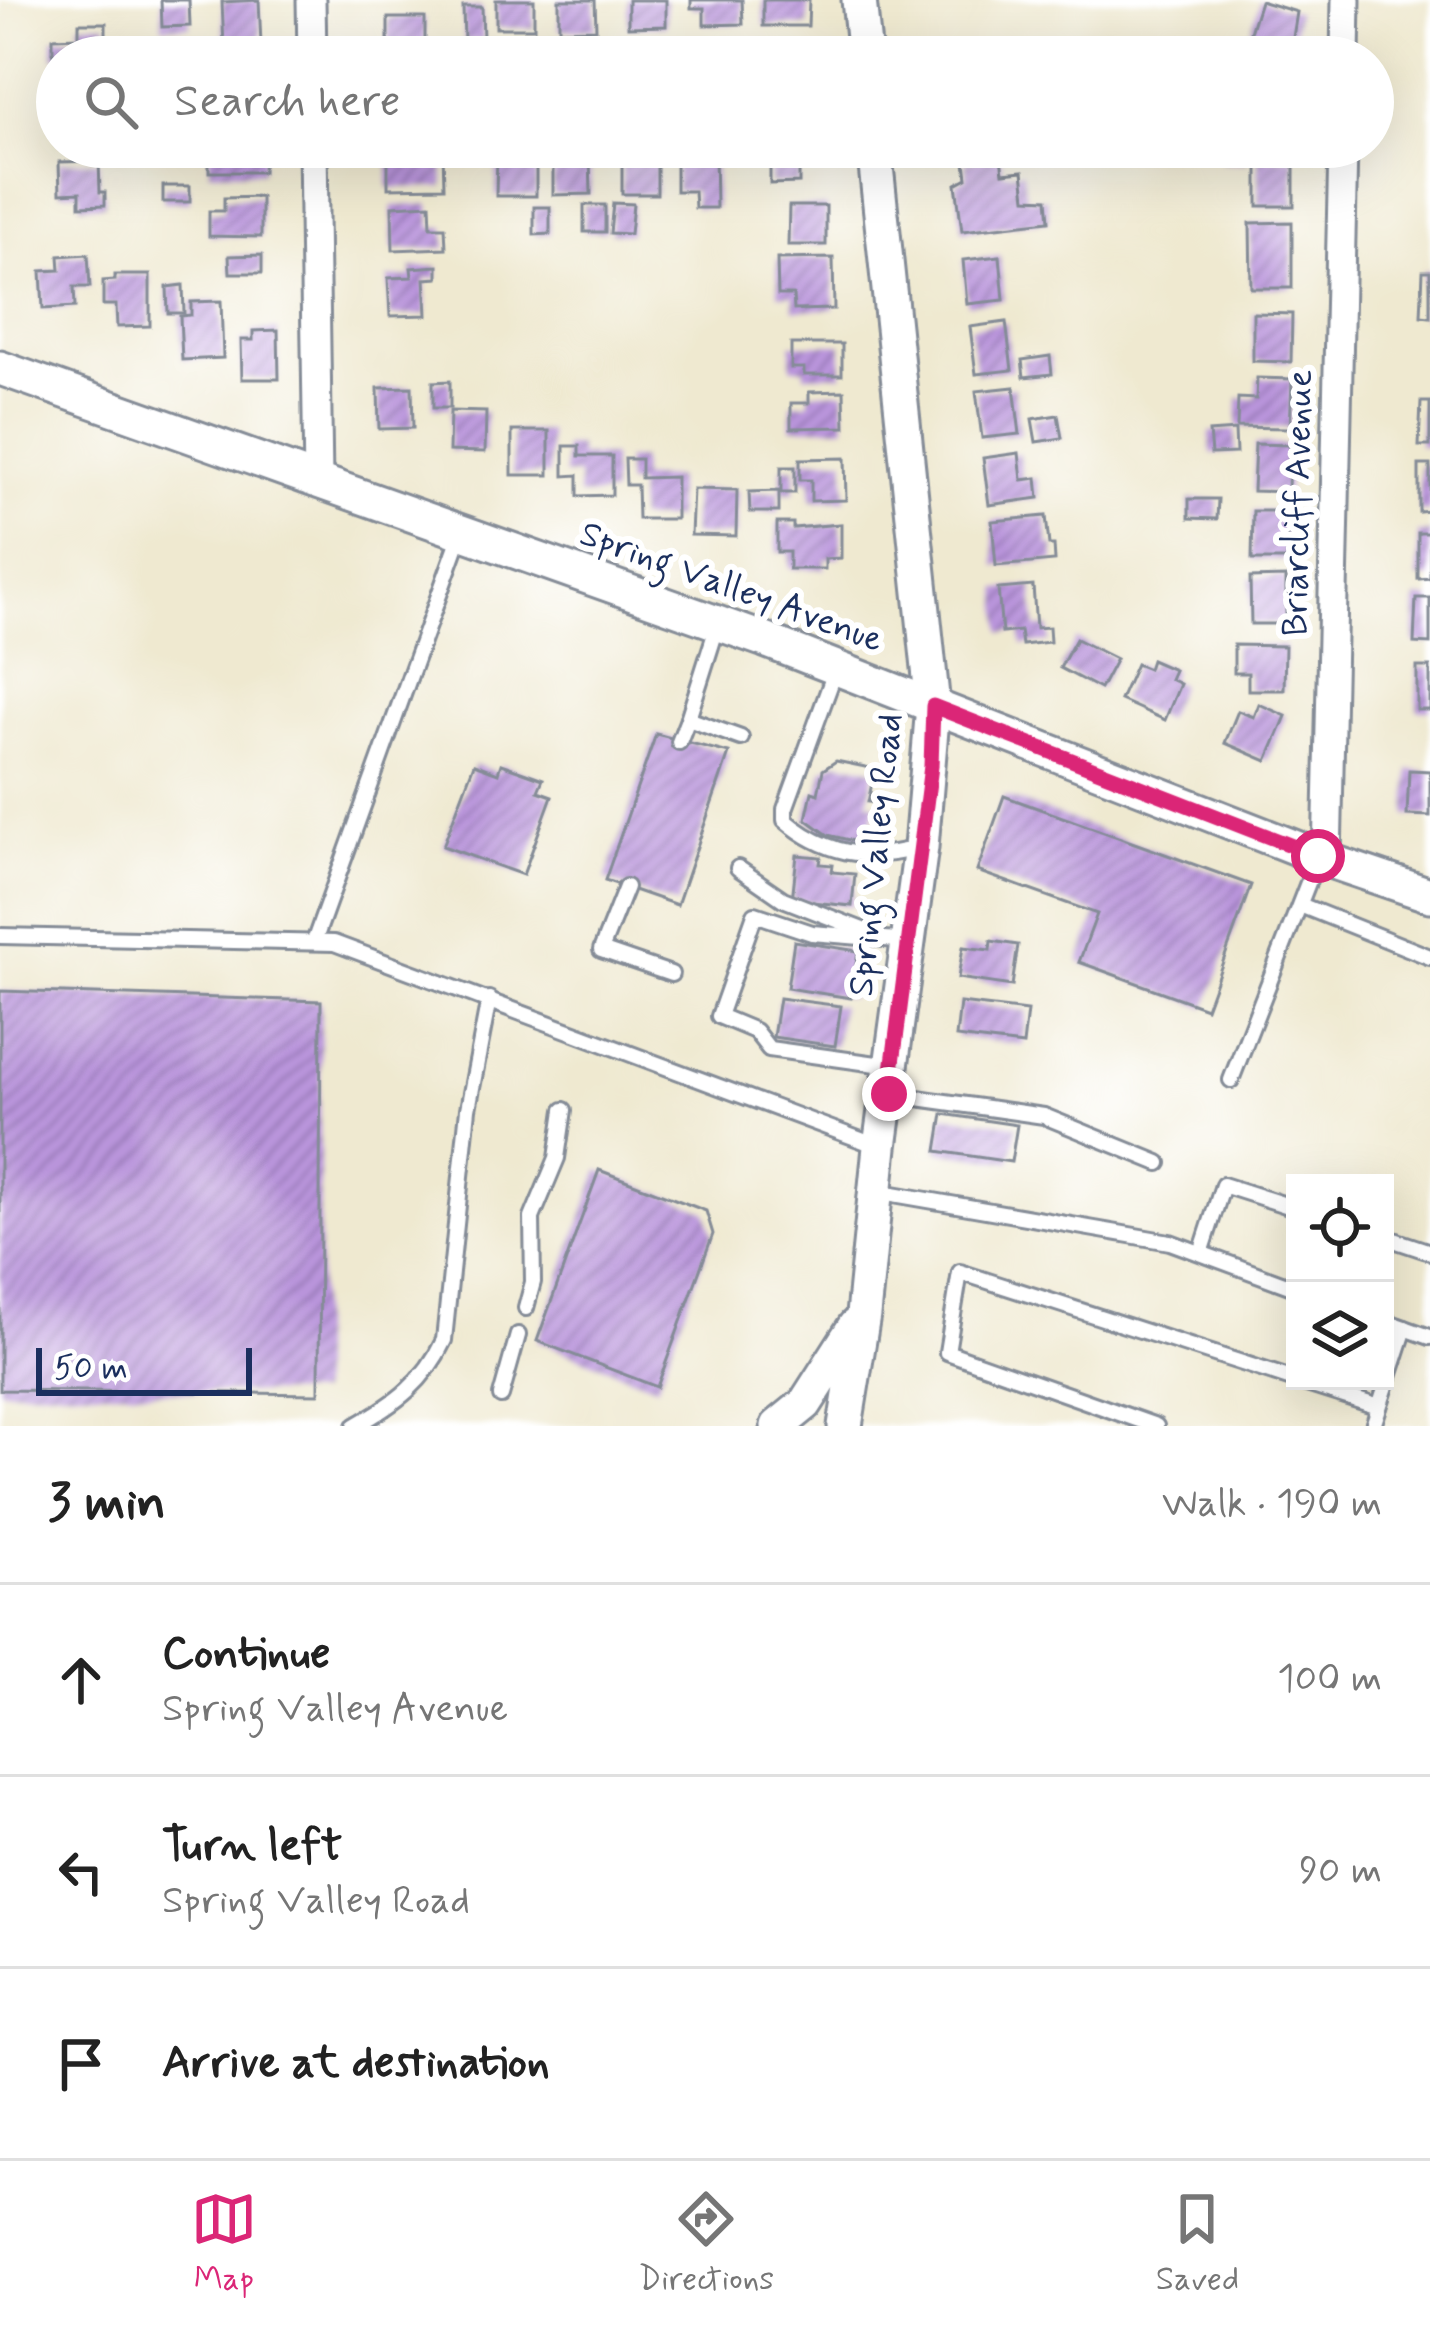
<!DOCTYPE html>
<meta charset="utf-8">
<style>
:root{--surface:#fff;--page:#f6f6f6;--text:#222;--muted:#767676;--line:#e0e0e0;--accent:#db2777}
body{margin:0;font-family:Mynerve,sans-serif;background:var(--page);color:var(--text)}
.controls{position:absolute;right:36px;bottom:36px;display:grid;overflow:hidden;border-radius:0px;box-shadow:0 12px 48px #0002}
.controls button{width:108px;height:108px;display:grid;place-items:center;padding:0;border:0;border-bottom:3px solid var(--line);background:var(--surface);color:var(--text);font:60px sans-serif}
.scale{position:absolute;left:36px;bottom:30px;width:216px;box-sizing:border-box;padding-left:12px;border:6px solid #1b2f5e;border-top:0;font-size:33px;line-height:42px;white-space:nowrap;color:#1b2f5e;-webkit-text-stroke:9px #fff;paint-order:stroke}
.stop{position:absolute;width:36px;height:36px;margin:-27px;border:9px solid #db2777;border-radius:50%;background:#fff}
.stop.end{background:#db2777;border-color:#fff;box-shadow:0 3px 12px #0008}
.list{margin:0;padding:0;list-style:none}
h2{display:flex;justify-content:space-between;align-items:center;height:156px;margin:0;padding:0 48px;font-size:51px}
h2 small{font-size:39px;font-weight:400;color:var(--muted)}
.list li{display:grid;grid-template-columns:78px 1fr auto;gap:36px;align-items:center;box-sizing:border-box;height:192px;padding:0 48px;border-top:3px solid var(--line)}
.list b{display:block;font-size:45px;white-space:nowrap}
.list p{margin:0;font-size:39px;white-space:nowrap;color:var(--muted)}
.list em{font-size:39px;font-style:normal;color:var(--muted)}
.icon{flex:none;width:66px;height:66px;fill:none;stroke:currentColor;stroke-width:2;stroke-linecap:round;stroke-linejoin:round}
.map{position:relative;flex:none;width:1430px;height:1426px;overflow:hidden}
.search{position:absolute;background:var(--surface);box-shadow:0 12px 48px #0002;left:36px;right:36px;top:36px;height:132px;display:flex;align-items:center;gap:30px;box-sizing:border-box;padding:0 42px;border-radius:66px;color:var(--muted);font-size:45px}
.sheet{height:732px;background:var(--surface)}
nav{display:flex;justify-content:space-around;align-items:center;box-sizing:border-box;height:168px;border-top:3px solid var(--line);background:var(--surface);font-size:33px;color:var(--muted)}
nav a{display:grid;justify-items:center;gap:6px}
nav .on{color:var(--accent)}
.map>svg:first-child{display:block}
</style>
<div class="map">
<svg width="1430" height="1426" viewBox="0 0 1430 1426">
<defs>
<pattern id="building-hatch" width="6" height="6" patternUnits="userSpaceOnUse" patternTransform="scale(3)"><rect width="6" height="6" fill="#b994db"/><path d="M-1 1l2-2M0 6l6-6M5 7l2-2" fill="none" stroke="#9679b5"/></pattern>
</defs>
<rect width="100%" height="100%" fill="#fff"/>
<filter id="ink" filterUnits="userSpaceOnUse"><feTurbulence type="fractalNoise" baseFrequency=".00833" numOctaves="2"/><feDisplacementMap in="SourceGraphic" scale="24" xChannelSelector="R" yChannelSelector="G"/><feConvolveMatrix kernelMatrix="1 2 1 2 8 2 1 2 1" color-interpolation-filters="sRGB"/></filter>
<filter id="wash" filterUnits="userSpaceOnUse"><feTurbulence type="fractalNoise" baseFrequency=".004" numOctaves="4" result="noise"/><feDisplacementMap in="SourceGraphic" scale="48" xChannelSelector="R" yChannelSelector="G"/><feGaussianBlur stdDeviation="2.7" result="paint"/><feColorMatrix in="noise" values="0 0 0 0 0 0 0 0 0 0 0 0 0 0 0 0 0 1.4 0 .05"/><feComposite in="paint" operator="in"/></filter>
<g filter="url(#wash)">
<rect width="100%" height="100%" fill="#efe9d0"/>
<g id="blocks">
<!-- building -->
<g fill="url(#building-hatch)">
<polygon points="161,0 189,0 190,26 162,27"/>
<polygon points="259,0 261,44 224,46 222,2"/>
<rect x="496" y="0" width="38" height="28"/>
<polygon points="559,0 595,0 596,29 559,30"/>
<polygon points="628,0 666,0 666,26 628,27"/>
<polygon points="691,0 742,0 743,24 704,25 704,8 691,8"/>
<polygon points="763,0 809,0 808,26 763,26"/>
<polygon points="1260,1 1297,12 1292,44 1287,42 1283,57 1246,45"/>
<polygon points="463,7 482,7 483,40 464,41"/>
<rect x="388" y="18" width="37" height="34"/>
<polygon points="79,23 106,23 106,39 114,39 114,57 53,57 53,38 79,37"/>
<polygon points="209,147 264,147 263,172 209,172"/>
<polygon points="388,147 428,147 428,152 443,152 444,187 388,188"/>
<polygon points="780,147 819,147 819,168 799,169 799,183 770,184 770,167 780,167"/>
<polygon points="1222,147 1247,147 1246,163 1221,162"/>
<polygon points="676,153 715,153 716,208 695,208 694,191 676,191"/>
<polygon points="497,155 536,156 536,196 496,196"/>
<rect x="622" y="155" width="35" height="39"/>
<polygon points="590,157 591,194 553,195 553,158"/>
<polygon points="1001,158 1003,173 1023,171 1026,198 1047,199 1049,221 962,231 956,184 967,178 965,162"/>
<rect x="1258" y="158" width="36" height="48"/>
<polygon points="99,161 100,192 105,192 105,205 80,206 80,192 60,193 59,162"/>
<rect x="163" y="186" width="27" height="16"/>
<polygon points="261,197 261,237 209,236 209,211 224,211 224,198"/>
<polygon points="613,203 633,204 630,234 610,233"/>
<polygon points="430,204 431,227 445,227 446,248 393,250 392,206"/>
<rect x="584" y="205" width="21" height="27"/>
<polygon points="789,206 826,206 826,245 788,245"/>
<polygon points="534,207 550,207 550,234 534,235"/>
<polygon points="1292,222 1292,288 1251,288 1250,223"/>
<polygon points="88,254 90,287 74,287 75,307 43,309 41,271 60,270 59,256"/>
<polygon points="262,255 262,273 230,273 229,256"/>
<polygon points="1000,256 1004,300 967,304 963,260"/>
<polygon points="833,258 834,309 794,310 793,295 778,295 777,259"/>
<polygon points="438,266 438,278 425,279 427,315 390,316 388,278 412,277 411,268"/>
<polygon points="1423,271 1430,271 1430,317 1421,316"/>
<polygon points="115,275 150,275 150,326 117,327 116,305 103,305 103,281 115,280"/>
<polygon points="183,285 184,313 168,313 167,287"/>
<polygon points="221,301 223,358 182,360 180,316 191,315 191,302"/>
<polygon points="1253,313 1292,314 1291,362 1253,361"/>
<polygon points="1006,322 1012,370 976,374 970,327"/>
<polygon points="278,330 279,379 242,379 241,340 253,340 253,331"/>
<polygon points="791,344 842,344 842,375 804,375 804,368 791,368"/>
<polygon points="1050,356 1052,374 1024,377 1022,360"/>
<polygon points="1257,378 1292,379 1290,428 1237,427 1238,398 1256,399"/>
<polygon points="450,381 450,408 433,408 433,382"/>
<polygon points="412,387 413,428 379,429 378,388"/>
<polygon points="1014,387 1020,434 982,438 976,391"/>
<polygon points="844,391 845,427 791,428 791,403 809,403 809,392"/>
<polygon points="1421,402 1430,402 1430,446 1419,446"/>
<polygon points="450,411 486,412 485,452 449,451"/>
<polygon points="1058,415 1062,438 1036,442 1032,419"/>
<polygon points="1235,430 1236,453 1211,454 1209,432"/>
<rect x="512" y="431" width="37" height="44"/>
<polygon points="1255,444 1289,445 1288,492 1253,491"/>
<polygon points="564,446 579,446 579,456 612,456 612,495 578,496 578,475 564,476"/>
<polygon points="1019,453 1022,480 1037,478 1039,498 989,505 983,458"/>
<polygon points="845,458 846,500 811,501 811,480 800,480 800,459"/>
<polygon points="625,459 641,459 641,478 676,477 676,519 638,519 637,485 626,485"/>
<polygon points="1419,465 1430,465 1430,511 1419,512"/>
<rect x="781" y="467" width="14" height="26"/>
<polygon points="693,489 737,490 736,536 691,535"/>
<polygon points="779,491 779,512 750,512 749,492"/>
<polygon points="1189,499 1218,499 1217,519 1189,518"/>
<polygon points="1253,511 1287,511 1287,560 1252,560"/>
<polygon points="1046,516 1049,545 1054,545 1055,561 996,566 992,521"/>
<polygon points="777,523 793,523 793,528 841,524 841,558 825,559 825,569 789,569 789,552 777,552"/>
<polygon points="1418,533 1430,533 1430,578 1418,579"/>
<polygon points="1286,577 1286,624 1251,624 1250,578"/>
<polygon points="1033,586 1036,628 1049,627 1050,642 1022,645 1020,631 1002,633 998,589"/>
<polygon points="1416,598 1430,598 1430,644 1414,643"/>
<polygon points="1076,639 1116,659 1100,689 1060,668"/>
<polygon points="1234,645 1285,646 1284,690 1248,690 1248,673 1234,673"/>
<polygon points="1151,660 1174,670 1170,679 1180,684 1165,720 1120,700 1136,664 1148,669"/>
<rect x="1417" y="667" width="13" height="43"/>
<polygon points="1259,704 1286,716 1267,761 1225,743 1238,711 1254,717"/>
<polygon points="656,734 729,753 677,905 605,880"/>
<polygon points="836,761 875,769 868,802 876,803 866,844 828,835 806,819 812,792 818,794 823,770"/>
<polygon points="474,764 498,773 501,764 543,779 538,791 552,796 523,875 443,846"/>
<polygon points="1409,770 1430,771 1430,816 1407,815"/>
<polygon points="1004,796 1251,885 1206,1008 1079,962 1097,914 977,871"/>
<polygon points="797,855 821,857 820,864 833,865 832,872 855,874 852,906 792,900"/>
<polygon points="794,941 858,951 851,998 787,988"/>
<polygon points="991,941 1018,945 1012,986 958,978 963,947 990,950"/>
<polygon points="0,991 321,1001 319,1394 0,1390"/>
<polygon points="779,998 841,1006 835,1046 773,1037"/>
<polygon points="960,1003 1027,1011 1023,1045 956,1037"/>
<polygon points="943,1114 1017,1125 1011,1162 937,1151"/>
<polygon points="599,1170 706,1211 713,1234 657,1387 537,1341"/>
</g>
</g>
</g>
<g filter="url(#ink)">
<use href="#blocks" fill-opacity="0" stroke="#858c97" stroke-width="3"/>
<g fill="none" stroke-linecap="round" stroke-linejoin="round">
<!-- service casing -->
<g stroke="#858c97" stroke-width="20">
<g id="service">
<polyline points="718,624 688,719 741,738"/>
<path d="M836,669L785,809V820C823,853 868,862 916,848"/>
<polyline points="679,742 688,719"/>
<polyline points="738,868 783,899 868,932"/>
<polyline points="626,887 601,950 671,974"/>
<polyline points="1300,905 1430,957"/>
<polyline points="0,936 334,943 880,1147"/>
<polyline points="314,942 461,534"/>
<polyline points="891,1066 769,1049 755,1031 719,1016 755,914 812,933 909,941"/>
<polyline points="1231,1080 1318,857"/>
<polyline points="889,1094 1044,1116 1159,1163"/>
<polyline points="876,1191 1170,1242 1295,1288"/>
<polyline points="1385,1237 1430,1252"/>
<polyline points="1201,1253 1223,1185 1295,1208"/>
<polyline points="526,1308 533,1282 532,1218 557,1158 564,1110"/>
<polyline points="1385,1321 1430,1337"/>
<polyline points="1297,1381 1379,1407"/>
<polyline points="501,1396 518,1335"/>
<path d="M355,1426C396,1403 424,1383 444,1340L468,1109L489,999"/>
<polyline points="1156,1426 947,1352 960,1272 1295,1380"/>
<polyline points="1373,1426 1405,1328"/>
</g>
</g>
<!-- minor casing -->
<g stroke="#858c97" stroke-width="33">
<g id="minor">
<polyline points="311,0 312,57"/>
<polyline points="1345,57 1346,0"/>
<polyline points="313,147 318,481"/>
<polyline points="1327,860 1343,147"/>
</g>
</g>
<!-- tertiary casing -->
<g stroke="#858c97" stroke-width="39">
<g id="tertiary">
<polyline points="859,0 865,57"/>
<polyline points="0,368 765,640 1327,860 1430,895"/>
<polyline points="778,1426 805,1404 855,1326"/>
<polyline points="845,1426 863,1315 880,1147 921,847 933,706 874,147"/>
</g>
</g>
<!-- service -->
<use href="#service" stroke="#fff" stroke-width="14"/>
<!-- minor -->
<use href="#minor" stroke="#fff" stroke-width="27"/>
<!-- tertiary -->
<use href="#tertiary" stroke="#fff" stroke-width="33"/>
</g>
</g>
<g fill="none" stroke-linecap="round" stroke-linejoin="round" filter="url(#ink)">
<!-- route -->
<polyline stroke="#db2777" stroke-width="15" points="889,1094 931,766 933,706 1318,856"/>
</g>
<g text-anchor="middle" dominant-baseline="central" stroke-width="12" stroke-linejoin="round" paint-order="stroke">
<!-- street labels -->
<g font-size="36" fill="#1b2f5e" stroke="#fff">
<text transform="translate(1299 503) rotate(-89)">Briarcliff Avenue</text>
<text transform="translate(731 588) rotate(20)">Spring Valley Avenue</text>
<text transform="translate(877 855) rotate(-84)">Spring Valley Road</text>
</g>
</g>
</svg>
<div class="controls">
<button><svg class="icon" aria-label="locate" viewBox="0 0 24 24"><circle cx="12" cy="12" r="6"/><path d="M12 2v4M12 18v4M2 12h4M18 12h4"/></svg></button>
<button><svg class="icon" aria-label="layers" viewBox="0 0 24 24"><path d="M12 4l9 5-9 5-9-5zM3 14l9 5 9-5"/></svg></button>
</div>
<div class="scale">50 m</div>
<div class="stop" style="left:1318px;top:856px"></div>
<div class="stop end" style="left:889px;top:1094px"></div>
<div class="search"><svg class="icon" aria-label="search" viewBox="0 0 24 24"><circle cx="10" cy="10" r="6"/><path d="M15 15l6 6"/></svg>Search here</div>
</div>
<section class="sheet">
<h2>3 min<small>Walk · 190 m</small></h2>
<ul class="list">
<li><svg class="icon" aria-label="ahead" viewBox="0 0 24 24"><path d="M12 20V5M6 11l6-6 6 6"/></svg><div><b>Continue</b><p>Spring Valley Avenue</p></div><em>100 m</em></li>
<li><svg class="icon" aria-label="left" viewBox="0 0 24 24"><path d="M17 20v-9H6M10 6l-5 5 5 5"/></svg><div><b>Turn left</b><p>Spring Valley Road</p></div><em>90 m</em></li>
<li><svg class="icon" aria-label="arrive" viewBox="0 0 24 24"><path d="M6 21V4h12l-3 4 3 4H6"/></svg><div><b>Arrive at destination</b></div></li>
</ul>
</section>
<nav>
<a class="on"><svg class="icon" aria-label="map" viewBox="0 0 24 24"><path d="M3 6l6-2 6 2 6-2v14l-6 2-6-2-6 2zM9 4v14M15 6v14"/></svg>Map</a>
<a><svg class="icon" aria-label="directions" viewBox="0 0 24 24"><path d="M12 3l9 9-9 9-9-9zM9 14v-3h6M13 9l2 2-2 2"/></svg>Directions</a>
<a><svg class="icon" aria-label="saved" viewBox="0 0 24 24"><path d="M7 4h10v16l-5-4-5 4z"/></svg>Saved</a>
</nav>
